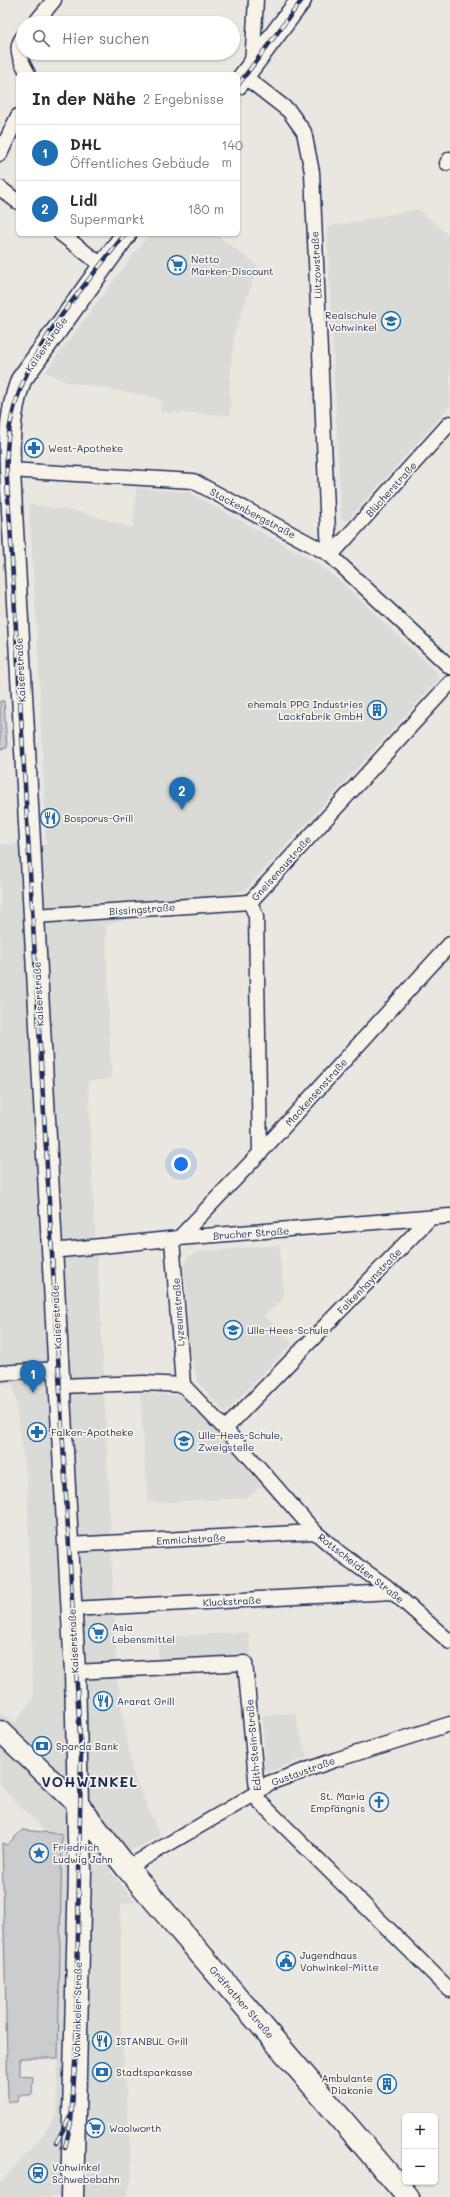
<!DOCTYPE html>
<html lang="de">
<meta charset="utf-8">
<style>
:root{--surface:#fff;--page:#f2f2f3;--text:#2b2b33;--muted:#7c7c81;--line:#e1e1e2;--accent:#1f6fb2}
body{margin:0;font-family:Mali,sans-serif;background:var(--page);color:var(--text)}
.controls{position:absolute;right:12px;bottom:12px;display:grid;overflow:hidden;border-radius:6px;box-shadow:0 1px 3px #0004}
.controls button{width:36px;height:36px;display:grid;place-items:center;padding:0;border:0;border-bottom:1px solid var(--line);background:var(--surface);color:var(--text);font:20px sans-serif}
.you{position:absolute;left:181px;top:1164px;width:14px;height:14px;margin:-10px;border:3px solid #fff;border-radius:50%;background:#1a73e8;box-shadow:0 0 0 6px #1a73e833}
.badge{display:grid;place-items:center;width:26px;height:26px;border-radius:50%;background:var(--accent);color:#fff;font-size:13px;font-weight:700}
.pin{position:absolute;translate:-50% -33px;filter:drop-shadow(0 1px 2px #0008)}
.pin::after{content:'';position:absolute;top:21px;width:14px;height:12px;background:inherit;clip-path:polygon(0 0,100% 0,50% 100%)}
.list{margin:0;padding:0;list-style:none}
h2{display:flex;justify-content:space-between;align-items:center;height:52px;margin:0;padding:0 16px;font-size:17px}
h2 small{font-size:13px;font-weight:400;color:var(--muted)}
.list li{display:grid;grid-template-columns:26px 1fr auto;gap:12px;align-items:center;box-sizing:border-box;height:56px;padding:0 16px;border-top:1px solid var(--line)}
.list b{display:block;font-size:15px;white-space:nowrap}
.list p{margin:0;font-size:13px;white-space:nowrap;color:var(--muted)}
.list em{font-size:13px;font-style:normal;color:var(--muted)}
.icon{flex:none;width:22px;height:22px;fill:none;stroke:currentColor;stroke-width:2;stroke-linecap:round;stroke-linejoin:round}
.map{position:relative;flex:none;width:450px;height:2197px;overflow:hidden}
.search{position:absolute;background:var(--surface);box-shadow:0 1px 3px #0004;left:16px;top:16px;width:224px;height:44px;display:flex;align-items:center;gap:10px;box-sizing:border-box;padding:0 14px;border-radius:22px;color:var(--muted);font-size:15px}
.panel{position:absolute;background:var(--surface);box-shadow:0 1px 3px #0004;left:16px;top:72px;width:224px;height:164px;border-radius:6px}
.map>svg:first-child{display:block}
</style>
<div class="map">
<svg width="450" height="2197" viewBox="0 0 450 2197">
<rect width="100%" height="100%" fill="#eae7e0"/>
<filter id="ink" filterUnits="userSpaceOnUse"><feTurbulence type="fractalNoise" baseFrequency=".025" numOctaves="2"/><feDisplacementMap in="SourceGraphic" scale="8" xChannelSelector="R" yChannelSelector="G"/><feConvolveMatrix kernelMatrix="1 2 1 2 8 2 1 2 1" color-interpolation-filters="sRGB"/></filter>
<g filter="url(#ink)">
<!-- built -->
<g fill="#dadad6">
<polygon points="418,209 450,236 450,406 347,521 341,519 327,227"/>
<polygon points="149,234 215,234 258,266 234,335 230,379 230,415 160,412 162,402 154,397 63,381 45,372"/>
<polygon points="136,488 188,492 310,559 340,581 437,673 438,680 245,890 106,925 111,1079 88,1081 95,1233 101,1318 117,1679 132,1771 160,1836 132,1850 110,1871 136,1902 120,1905 121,2026 132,2178 126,2197 0,2197 0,2183 42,2136 57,2114 62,1834 46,1832 0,1786 0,1713 15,1722 33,1699 27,1478 13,1384 0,1384 0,844 46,845 38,649 29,504 81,512 133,528"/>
<polygon points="279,1245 284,1298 264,1316 292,1343 225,1413 198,1382 190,1352 184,1266 186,1259 196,1252"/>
<polygon points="140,1393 186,1396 262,1486 248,1498 148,1503"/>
<polygon points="249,1632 251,1655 159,1660 158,1637"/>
<polygon points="296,1713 298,1727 307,1757 268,1772 265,1771 263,1715"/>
</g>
<!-- green -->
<g fill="#cbcccd" stroke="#737e96">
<polygon points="0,701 4,701 7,748 0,749"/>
<polygon points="22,1830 62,1834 58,2058 20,2058 20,2076 33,2077 32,2095 18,2095 17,2102 8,2102 2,1843 7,1845"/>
</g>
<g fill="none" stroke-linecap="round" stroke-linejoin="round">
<!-- minor casing -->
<g stroke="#1b2f5e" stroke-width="17">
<g id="minor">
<polyline points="35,23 54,0"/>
<path d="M23,37C13,49 22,62 28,74"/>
<polyline points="252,65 256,0"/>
<polyline points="244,76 289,111 304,132 312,172 329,554"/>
<polyline points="0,154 18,116"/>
<polyline points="447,163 450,159"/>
<polyline points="0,188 18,202"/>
<polyline points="61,234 103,266"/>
<polyline points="9,470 193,481 329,554 450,667"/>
<polyline points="331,555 450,423"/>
<polyline points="250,902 450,683"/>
<polyline points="250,902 256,916 260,1153"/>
<polyline points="34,916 250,902"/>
<polyline points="179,1238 260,1153 450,944"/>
<polyline points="172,1239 183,1385"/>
<polyline points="52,1251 179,1238 450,1216"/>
<polyline points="0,1373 58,1369"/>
<polyline points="59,1386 144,1383 183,1385 225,1429 315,1532 342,1555 386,1586 450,1642"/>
<polyline points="225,1429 429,1219"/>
<polyline points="68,1545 315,1532"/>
<polyline points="71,1609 392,1592"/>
<polyline points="75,1672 245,1663 258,1800 450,1990"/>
<polyline points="127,1868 258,1792 269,1783 335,1760 450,1724"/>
</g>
</g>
<!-- secondary casing -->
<g stroke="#1b2f5e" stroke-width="23">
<g id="secondary">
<polyline points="238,84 301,0"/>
<polyline points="0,1731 78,1805"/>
<path d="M78,1805L75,1672L12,510C10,465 5,423 21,380L126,234"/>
</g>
</g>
<!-- primary casing -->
<g stroke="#1b2f5e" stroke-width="25">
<g id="primary">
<polyline points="78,1805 127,1868 408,2197"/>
<polyline points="72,2197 80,1871 78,1805"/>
</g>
</g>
<!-- minor -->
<use href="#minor" stroke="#f7f3e8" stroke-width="14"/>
<!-- secondary -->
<use href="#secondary" stroke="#f7f3e8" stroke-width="20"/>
<!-- primary -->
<use href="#primary" stroke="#f7f3e8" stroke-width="22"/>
<!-- rail casing -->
<g stroke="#1b2f5e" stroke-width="4.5">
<g id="rail">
<polyline points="238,85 302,0"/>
<polyline points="56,2143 70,2117"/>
<path d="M65,2148L71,2122L76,2049L81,1755L11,543C10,509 4,473 8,439C17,358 77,296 125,234"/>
</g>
</g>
<!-- rail -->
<use href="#rail" stroke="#f7f3e8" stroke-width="3" stroke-dasharray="9" stroke-linecap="butt"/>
</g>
</g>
<!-- icons -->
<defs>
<g id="supermarket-ring" transform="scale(1)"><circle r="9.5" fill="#f7f3e8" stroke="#1f6fb2" stroke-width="1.5"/><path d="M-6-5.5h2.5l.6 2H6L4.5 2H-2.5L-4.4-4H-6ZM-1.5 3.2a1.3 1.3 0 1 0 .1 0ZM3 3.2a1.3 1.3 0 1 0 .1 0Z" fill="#1f6fb2"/></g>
<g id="school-ring" transform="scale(1)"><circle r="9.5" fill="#f7f3e8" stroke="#1f6fb2" stroke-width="1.5"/><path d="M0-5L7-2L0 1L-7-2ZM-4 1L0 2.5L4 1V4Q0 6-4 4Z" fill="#1f6fb2"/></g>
<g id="pharmacy-ring" transform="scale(1)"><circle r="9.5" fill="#f7f3e8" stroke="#1f6fb2" stroke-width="1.5"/><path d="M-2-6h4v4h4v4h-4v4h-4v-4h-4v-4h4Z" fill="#1f6fb2"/></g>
<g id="building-ring" transform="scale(1)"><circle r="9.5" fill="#f7f3e8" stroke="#1f6fb2" stroke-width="1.5"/><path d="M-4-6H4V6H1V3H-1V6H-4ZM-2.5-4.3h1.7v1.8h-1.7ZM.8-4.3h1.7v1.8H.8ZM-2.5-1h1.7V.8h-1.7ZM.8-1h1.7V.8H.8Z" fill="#1f6fb2"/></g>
<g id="restaurant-ring" transform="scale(1)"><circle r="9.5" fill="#f7f3e8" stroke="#1f6fb2" stroke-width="1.5"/><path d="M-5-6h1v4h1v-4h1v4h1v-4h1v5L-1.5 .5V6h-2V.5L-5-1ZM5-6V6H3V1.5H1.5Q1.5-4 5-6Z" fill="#1f6fb2"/></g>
<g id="bank-ring" transform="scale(1)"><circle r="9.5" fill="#f7f3e8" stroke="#1f6fb2" stroke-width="1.5"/><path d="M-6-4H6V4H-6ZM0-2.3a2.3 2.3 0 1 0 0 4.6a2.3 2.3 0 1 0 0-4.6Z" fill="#1f6fb2"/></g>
<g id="church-ring" transform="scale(1)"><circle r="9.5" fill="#f7f3e8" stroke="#1f6fb2" stroke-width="1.5"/><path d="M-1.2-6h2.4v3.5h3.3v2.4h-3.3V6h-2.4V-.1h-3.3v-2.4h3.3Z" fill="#1f6fb2"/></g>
<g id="sight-ring" transform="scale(1)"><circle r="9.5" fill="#f7f3e8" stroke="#1f6fb2" stroke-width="1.5"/><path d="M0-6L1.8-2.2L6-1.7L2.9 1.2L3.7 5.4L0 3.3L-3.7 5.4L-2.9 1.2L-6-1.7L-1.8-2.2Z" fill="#1f6fb2"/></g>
<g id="civic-ring" transform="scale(1)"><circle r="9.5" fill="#f7f3e8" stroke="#1f6fb2" stroke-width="1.5"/><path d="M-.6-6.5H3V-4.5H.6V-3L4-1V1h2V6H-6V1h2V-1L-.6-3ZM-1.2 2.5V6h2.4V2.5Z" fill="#1f6fb2"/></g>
<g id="station-ring" transform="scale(1)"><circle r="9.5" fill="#f7f3e8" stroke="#1f6fb2" stroke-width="1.5"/><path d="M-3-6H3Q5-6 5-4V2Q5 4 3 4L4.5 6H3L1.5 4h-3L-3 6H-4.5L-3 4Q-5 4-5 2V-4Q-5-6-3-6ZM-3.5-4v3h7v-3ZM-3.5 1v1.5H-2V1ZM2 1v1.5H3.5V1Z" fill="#1f6fb2"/></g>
</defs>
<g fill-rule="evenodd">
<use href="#supermarket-ring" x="177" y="265"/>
<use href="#school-ring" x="391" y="321"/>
<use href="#pharmacy-ring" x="34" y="448"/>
<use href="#building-ring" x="377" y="710"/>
<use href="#restaurant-ring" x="50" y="818"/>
<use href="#school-ring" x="233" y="1330"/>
<use href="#pharmacy-ring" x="37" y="1432"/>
<use href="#school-ring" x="184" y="1441"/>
<use href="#supermarket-ring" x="98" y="1633"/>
<use href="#restaurant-ring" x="103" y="1701"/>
<use href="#bank-ring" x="42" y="1746"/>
<use href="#church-ring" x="379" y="1802"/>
<use href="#sight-ring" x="39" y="1853"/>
<use href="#civic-ring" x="286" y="1961"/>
<use href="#restaurant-ring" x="102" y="2041"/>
<use href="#bank-ring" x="102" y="2072"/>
<use href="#building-ring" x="387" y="2084"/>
<use href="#supermarket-ring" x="95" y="2128"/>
<use href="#station-ring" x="38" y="2173"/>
</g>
<g text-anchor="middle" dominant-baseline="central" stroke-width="3.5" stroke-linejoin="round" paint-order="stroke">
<!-- poi labels -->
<g font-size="10" fill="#1b2f5e" stroke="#f7f3e8" text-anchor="start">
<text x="191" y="259">Netto<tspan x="191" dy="12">Marken-Discount</tspan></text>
<text x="377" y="315" text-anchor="end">Realschule<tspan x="377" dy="12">Vohwinkel</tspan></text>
<text x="48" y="448">West-Apotheke</text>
<text x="363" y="704" text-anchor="end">ehemals PPG Industries<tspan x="363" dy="12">Lackfabrik GmbH</tspan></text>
<text x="64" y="818">Bosporus-Grill</text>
<text x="247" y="1330">Ulle-Hees-Schule</text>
<text x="51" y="1432">Falken-Apotheke</text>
<text x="198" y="1435">Ulle-Hees-Schule,<tspan x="198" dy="12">Zweigstelle</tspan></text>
<text x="112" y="1627">Asia<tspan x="112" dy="12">Lebensmittel</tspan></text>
<text x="117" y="1701">Ararat Grill</text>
<text x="56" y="1746">Sparda Bank</text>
<text x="365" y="1796" text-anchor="end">St. Maria<tspan x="365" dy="12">Empfängnis</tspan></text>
<text x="53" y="1847">Friedrich<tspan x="53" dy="12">Ludwig Jahn</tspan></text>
<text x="300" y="1955">Jugendhaus<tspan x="300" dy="12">Vohwinkel-Mitte</tspan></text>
<text x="116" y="2041">ISTANBUL Grill</text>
<text x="116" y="2072">Stadtsparkasse</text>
<text x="373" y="2078" text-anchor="end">Ambulante<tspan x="373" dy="12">Diakonie</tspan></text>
<text x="109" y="2128">Woolworth</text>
<text x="52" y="2167">Vohwinkel<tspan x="52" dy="12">Schwebebahn</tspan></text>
</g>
<!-- street labels -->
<g font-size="10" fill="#1b2f5e" stroke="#f7f3e8">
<text transform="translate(316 265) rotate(-93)">Lützowstraße</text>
<text transform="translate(46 344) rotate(-55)">Kaiserstraße</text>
<text transform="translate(391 489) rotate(-48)">Blücherstraße</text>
<text transform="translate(253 513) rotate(28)">Stackenbergstraße</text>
<text transform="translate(20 670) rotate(-93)">Kaiserstraße</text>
<text transform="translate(281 868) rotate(-48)">Gneisenaustraße</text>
<text transform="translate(142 909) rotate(-4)">Bissingstraße</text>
<text transform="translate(38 994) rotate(-93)">Kaiserstraße</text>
<text transform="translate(316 1092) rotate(-48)">Mackensenstraße</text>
<text transform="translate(251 1233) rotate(-4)">Brucher Straße</text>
<text transform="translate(369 1281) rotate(-46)">Falkenhaynstraße</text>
<text transform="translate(178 1312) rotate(-94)">Lyzeumstraße</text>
<text transform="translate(56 1317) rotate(-93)">Kaiserstraße</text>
<text transform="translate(191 1539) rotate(-3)">Emmichstraße</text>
<text transform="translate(361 1568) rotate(38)">Rottscheidter Straße</text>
<text transform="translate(232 1601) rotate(-3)">Kluckstraße</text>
<text transform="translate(73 1641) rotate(-93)">Kaiserstraße</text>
<text transform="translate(253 1745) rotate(-95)">Edith-Stein-Straße</text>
<text transform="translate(303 1771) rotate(-20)">Gustavstraße</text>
<text transform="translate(242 2002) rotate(49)">Gräfrather Straße</text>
<text transform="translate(77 2010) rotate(-89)">Vohwinkeler Straße</text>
</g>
<!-- district labels -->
<g font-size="14" font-weight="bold" letter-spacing="1" fill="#1b2f5e" stroke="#f7f3e8">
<text x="90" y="1781">VOHWINKEL</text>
</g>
</g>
</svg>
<div class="controls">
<button>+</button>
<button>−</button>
</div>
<div class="you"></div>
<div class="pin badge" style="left:33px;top:1393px">1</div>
<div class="pin badge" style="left:182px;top:810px">2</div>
<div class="search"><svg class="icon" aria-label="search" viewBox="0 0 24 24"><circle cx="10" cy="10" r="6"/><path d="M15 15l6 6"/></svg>Hier suchen</div>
<section class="panel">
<h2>In der Nähe<small>2 Ergebnisse</small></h2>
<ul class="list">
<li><span class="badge">1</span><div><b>DHL</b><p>Öffentliches Gebäude</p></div><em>140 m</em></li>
<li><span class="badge">2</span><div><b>Lidl</b><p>Supermarkt</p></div><em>180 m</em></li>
</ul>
</section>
</div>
